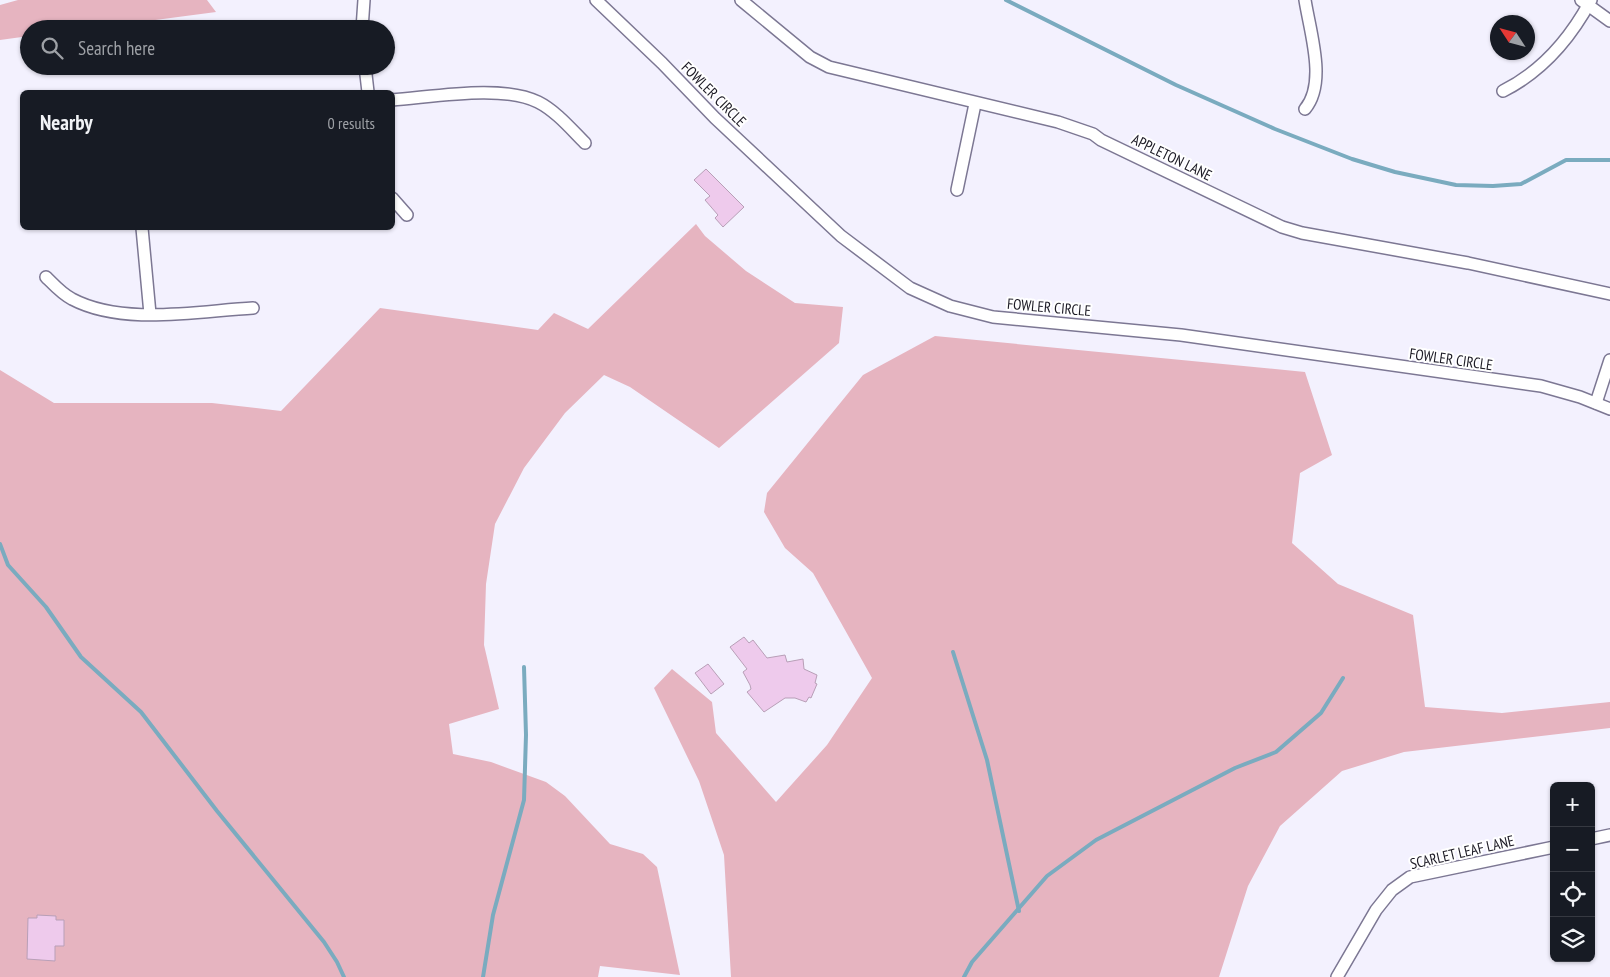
<!DOCTYPE html>
<meta charset="utf-8">
<style>
:root{--surface:#171b24;--page:#20242c;--text:#f1f3f6;--muted:#9ea1a6;--line:#363941}
body{margin:0;font-family:"PT Sans Narrow",sans-serif;background:var(--page);color:var(--text)}
.controls{position:absolute;right:15px;bottom:15px;display:grid;overflow:hidden;border-radius:8px;box-shadow:0 1px 4px #0004}
.controls button{width:45px;height:45px;display:grid;place-items:center;padding:0;border:0;border-bottom:1px solid var(--line);background:var(--surface);color:var(--text);font:25px sans-serif}
.compass{position:absolute;left:1490px;top:15px;width:45px;height:45px;border-radius:50%;background:var(--surface);box-shadow:0 1px 4px #0004;rotate:306deg}
.list{margin:0;padding:0;list-style:none}
h2{display:flex;justify-content:space-between;align-items:center;height:65px;margin:0;padding:0 20px;font-size:21px}
h2 small{font-size:16px;font-weight:400;color:var(--muted)}
.icon{flex:none;width:28px;height:28px;fill:none;stroke:currentColor;stroke-width:2;stroke-linecap:round;stroke-linejoin:round}
.map{position:relative;flex:none;width:1610px;height:977px;overflow:hidden}
.search{position:absolute;background:var(--surface);box-shadow:0 1px 4px #0004;left:20px;top:20px;width:375px;height:55px;display:flex;align-items:center;gap:12px;box-sizing:border-box;padding:0 18px;border-radius:28px;color:var(--muted);font-size:19px}
.panel{position:absolute;background:var(--surface);box-shadow:0 1px 4px #0004;left:20px;top:90px;width:375px;height:140px;border-radius:8px}
.map>svg:first-child{display:block}
</style>
<div class="map">
<svg width="1610" height="977" viewBox="0 0 1610 977">
<rect width="100%" height="100%" fill="#f3f1fe"/>
<!-- forest -->
<g fill="#e6b4c0">
<polygon points="18,0 207,0 216,12 87,29 29,29 29,36 0,40 0,5"/>
<polygon points="696,224 705,236 746,271 795,303 843,307 839,343 719,448 630,387 604,375 565,413 524,468 495,524 486,584 484,645 499,709 449,724 453,754 491,762 546,782 565,796 610,844 643,854 657,867 680,975 600,966 598,977 0,977 0,370 54,403 212,403 281,411 380,308 538,330 554,313 588,329"/>
<polygon points="935,336 1305,372 1332,455 1300,473 1292,543 1338,584 1413,615 1425,707 1502,713 1610,702 1610,728 1404,752 1342,771 1280,826 1248,886 1219,977 731,977 724,855 699,781 654,688 672,669 712,702 716,733 776,802 827,745 872,678 813,573 785,548 764,512 767,493 863,375"/>
</g>
<g fill="none" stroke-linecap="round" stroke-linejoin="round">
<!-- stream -->
<g stroke="#7aabbf" stroke-width="4">
<polyline points="1006,0 1176,85 1275,129 1352,159 1395,172 1456,185 1493,186 1521,184 1566,160 1610,160"/>
<polyline points="0,544 8,565 46,607 81,657 141,712 217,811 324,942 337,962 344,977"/>
<polyline points="953,652 987,760 1019,911"/>
<polyline points="483,977 493,915 524,800 526,735 524,667"/>
<polyline points="964,977 972,962 1047,876 1096,840 1235,768 1276,752 1321,713 1343,678"/>
</g>
</g>
<!-- building -->
<g fill="#eecaec" stroke="#b89fb7">
<polygon points="706,169 744,207 723,227 715,218 718,215 705,200 710,196 694,180"/>
<polygon points="744,637 749,643 753,640 767,658 785,655 787,662 803,659 804,669 817,675 815,683 817,684 811,698 809,697 806,702 795,698 785,698 764,712 747,692 751,689 750,685 743,672 747,669 730,647"/>
<polygon points="708,664 724,684 711,694 695,673"/>
<polygon points="37,915 56,916 56,920 64,920 64,946 55,946 55,961 27,959 28,918 37,918"/>
</g>
<g fill="none" stroke-linecap="round" stroke-linejoin="round">
<!-- street casing -->
<g stroke="#7c7793" stroke-width="14">
<g id="street">
<polyline points="596,0 662,63 715,118 841,236 910,288 950,306 993,317 1181,335 1541,386 1580,397 1610,409"/>
<polyline points="741,0 810,57 829,67 1058,122 1093,134 1101,140 1282,227 1302,233 1468,263 1610,294"/>
<polyline points="1581,0 1610,21"/>
<polyline points="362,29 364,0"/>
<polyline points="365,66 368,92"/>
<path d="M1503,91C1543,71 1570,39 1591,0"/>
<path d="M392,100C433,97 502,84 538,102C556,111 571,129 585,143"/>
<path d="M1305,109C1327,83 1310,32 1305,0"/>
<polyline points="957,190 975,104"/>
<polyline points="392,198 407,215"/>
<polyline points="142,228 150,314"/>
<path d="M46,277C54,285 62,294 72,299C123,326 198,311 253,308"/>
<polyline points="1596,403 1610,360"/>
<polyline points="1591,839 1610,835"/>
<polyline points="1337,977 1376,910 1392,890 1410,877 1554,847"/>
</g>
</g>
<!-- street -->
<use href="#street" stroke="#fff" stroke-width="11"/>
</g>
<g text-anchor="middle" dominant-baseline="central" stroke-width="4" stroke-linejoin="round" paint-order="stroke">
<!-- street labels -->
<g font-size="15" fill="#1c1a25" stroke="#fff">
<text transform="translate(714 94) rotate(45)">FOWLER CIRCLE</text>
<text transform="translate(1172 157) rotate(26)">APPLETON LANE</text>
<text transform="translate(1049 307) rotate(5)">FOWLER CIRCLE</text>
<text transform="translate(1451 359) rotate(8)">FOWLER CIRCLE</text>
<text transform="translate(1462 852) rotate(-13)">SCARLET LEAF LANE</text>
</g>
</g>
</svg>
<div class="controls">
<button>+</button>
<button>−</button>
<button><svg class="icon" aria-label="locate" viewBox="0 0 24 24"><circle cx="12" cy="12" r="6"/><path d="M12 2v4M12 18v4M2 12h4M18 12h4"/></svg></button>
<button><svg class="icon" aria-label="layers" viewBox="0 0 24 24"><path d="M12 4l9 5-9 5-9-5zM3 14l9 5 9-5"/></svg></button>
</div>
<svg class="compass" viewBox="-18 -18 36 36"><path d="M0-13l5 13h-10z" fill="#e53935"/><path d="M0 13l5-13h-10z" fill="#9ea1a6"/></svg>
<div class="search"><svg class="icon" aria-label="search" viewBox="0 0 24 24"><circle cx="10" cy="10" r="6"/><path d="M15 15l6 6"/></svg>Search here</div>
<section class="panel">
<h2>Nearby<small>0 results</small></h2>
<ul class="list">
</ul>
</section>
</div>
